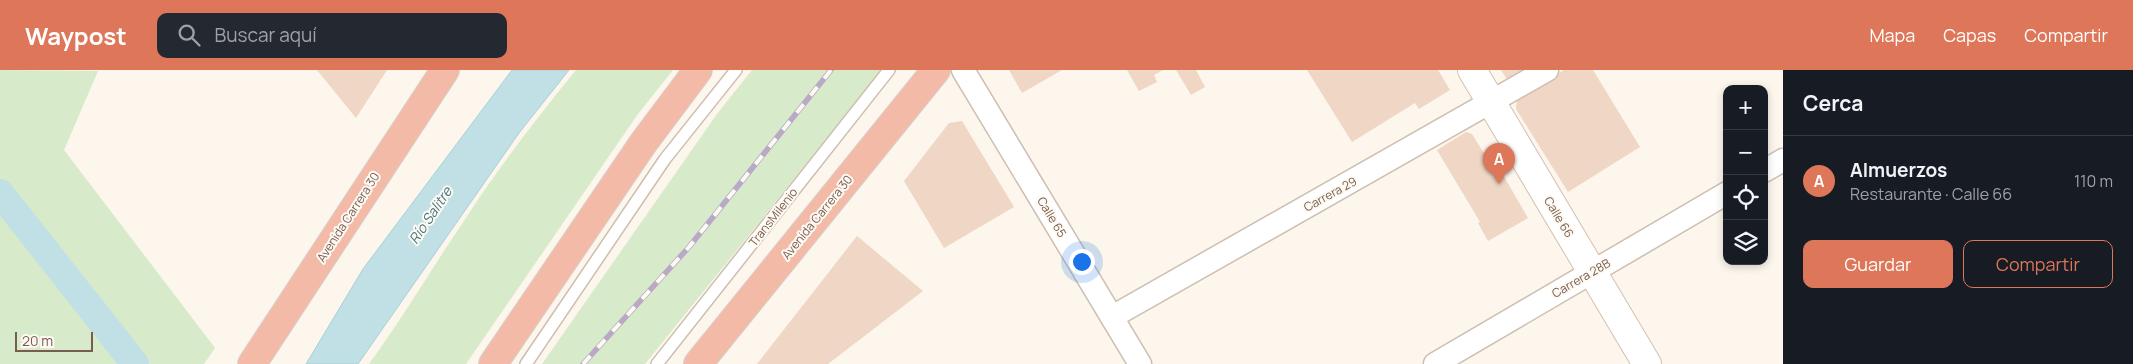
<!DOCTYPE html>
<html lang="es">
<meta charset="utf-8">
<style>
:root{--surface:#171b24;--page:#242831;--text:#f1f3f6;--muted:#9ea1a6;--line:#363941;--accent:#de7659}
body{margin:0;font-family:Manrope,sans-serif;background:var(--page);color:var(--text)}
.controls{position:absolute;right:15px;top:15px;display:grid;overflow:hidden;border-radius:10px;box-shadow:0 2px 8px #0003}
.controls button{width:45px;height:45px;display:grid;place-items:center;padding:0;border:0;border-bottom:1px solid var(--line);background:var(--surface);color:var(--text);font:25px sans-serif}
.scale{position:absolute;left:15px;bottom:12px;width:78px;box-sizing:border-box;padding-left:5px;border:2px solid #775d4f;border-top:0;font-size:14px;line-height:18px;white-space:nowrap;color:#775d4f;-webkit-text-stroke:4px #fefaf3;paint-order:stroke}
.you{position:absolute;left:1081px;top:191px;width:18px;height:18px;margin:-12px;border:4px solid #fff;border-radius:50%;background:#1a73e8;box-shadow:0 0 0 8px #1a73e833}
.badge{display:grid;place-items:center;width:32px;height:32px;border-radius:50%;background:var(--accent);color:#fff;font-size:16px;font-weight:700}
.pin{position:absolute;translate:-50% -41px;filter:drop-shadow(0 1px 2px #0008)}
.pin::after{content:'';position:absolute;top:26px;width:18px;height:15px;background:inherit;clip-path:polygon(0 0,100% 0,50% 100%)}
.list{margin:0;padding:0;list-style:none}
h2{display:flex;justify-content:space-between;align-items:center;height:65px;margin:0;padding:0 20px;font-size:21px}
h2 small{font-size:16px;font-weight:400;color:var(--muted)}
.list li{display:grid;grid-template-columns:32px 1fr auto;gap:15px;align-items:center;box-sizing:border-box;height:90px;padding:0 20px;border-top:1px solid var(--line)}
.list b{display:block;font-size:19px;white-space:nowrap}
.list p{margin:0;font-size:16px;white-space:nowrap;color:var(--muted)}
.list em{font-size:16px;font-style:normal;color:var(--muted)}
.actions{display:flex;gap:10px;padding:15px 20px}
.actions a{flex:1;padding:11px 0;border:1px solid var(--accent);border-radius:10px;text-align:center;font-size:18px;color:var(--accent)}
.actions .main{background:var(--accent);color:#fff}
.icon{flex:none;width:28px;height:28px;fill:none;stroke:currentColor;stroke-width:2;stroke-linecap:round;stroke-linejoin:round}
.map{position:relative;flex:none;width:1783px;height:294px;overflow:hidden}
header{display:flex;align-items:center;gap:30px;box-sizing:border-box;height:70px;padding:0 25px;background:var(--accent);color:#fff}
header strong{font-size:24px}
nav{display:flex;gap:28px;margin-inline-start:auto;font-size:18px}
.search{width:350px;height:45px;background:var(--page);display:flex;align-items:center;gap:12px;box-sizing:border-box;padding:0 18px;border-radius:10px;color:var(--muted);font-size:19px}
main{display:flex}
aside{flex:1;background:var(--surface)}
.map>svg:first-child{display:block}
</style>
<header>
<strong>Waypost</strong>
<div class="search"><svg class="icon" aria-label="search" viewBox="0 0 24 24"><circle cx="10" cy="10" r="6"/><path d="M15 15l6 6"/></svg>Buscar aquí</div>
<nav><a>Mapa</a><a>Capas</a><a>Compartir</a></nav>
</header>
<main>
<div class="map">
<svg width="1783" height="294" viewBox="0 0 1783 294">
<rect width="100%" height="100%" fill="#fcf6ec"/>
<!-- green -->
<g fill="#d7eaca">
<polygon points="0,0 98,1 64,80 215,278 204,294 0,294"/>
<path d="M576,0H673L638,44L466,294H369C402,249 430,201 462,154C497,100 535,50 576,0Z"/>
<polygon points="752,0 882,0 645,294 542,294 717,44"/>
</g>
<!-- water -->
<polygon fill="#c1e0e5" stroke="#a7d0d7" points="512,0 569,0 519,63 358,294 306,294 363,199"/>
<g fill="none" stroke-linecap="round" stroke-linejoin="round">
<!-- canal -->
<polyline stroke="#c1e0e5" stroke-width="28" points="0,123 135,294"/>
</g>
<!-- building -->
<g fill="#f0d6c5">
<polygon points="317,0 387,0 356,48"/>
<polygon points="1009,0 1062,0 1022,23"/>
<polygon points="1127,0 1163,0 1154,5 1157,12 1139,21"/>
<polygon points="1176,0 1196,0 1205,17 1191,25"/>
<polygon points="1307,0 1438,0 1450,20 1419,39 1415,33 1352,72"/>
<polygon points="1501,0 1533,0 1510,14"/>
<polygon points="1564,0 1593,0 1640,77 1568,122 1516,39 1517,28"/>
<polygon points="962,51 1014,137 944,178 904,111 949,53"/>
<polygon points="1466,62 1472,64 1490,93 1495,91 1528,148 1488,171 1478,153 1480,152 1437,80"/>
<polygon points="857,166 923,221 828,294 757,294"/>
</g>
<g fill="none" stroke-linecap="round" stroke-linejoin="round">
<!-- lane casing -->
<g stroke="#cebeb1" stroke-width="14">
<g id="lane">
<polyline points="526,294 665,89 736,0"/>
<polyline points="657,294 889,0"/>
</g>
</g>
<!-- street casing -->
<g stroke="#cebeb1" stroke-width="25">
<g id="street">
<polyline points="963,0 1140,294"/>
<polyline points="1764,101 1783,90"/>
<polyline points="1112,247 1547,0"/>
<polyline points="1435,294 1727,123"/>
</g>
</g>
<!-- secondary casing -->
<g stroke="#d4c0b1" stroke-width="30">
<polyline id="secondary" points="1472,0 1647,294"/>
</g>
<!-- highway casing -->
<g stroke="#d9d2ce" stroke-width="30">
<g id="highway">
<polyline points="252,294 445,0"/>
<polyline points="493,294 644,72 698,0"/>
<polyline points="698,294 936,0"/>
</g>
</g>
<!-- lane -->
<use href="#lane" stroke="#fff" stroke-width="11"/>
<!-- street -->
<use href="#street" stroke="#fff" stroke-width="22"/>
<!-- secondary -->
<use href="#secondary" stroke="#fff" stroke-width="28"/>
<!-- highway -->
<use href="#highway" stroke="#f2baa7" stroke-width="28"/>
<!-- rail casing -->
<g stroke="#b9a9c7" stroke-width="5.5">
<polyline id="rail" points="583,294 689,177 831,0"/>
</g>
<!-- rail -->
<use href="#rail" stroke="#fefaf3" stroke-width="4" stroke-dasharray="11" stroke-linecap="butt"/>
</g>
<g text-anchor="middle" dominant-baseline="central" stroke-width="4" stroke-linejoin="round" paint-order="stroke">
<!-- street labels -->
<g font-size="12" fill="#775d4f" stroke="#fefaf3">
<text transform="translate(1330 124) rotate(-29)">Carrera 29</text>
<text transform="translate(348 147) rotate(-57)">Avenida Carrera 30</text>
<text transform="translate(773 147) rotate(-52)">TransMilenio</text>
<text transform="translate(817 147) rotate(-51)">Avenida Carrera 30</text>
<text transform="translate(1052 147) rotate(59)">Calle 65</text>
<text transform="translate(1559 147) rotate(59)">Calle 66</text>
<text transform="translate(1581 208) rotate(-30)">Carrera 28B</text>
</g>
<!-- water labels -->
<g font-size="14" font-style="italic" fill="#467882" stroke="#fefaf3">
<text transform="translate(430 145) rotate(-56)">Río Salitre</text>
</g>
</g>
</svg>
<div class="controls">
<button>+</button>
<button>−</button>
<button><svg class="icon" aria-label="locate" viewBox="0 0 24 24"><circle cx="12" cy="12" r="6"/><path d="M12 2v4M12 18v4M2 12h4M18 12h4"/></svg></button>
<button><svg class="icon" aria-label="layers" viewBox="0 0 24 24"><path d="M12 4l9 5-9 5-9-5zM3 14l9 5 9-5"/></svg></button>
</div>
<div class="scale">20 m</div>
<div class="you"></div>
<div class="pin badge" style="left:1499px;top:114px">A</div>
</div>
<aside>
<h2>Cerca<small></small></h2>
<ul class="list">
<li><span class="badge">A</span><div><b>Almuerzos</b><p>Restaurante · Calle 66</p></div><em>110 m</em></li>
</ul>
<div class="actions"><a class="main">Guardar</a><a>Compartir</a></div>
</aside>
</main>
